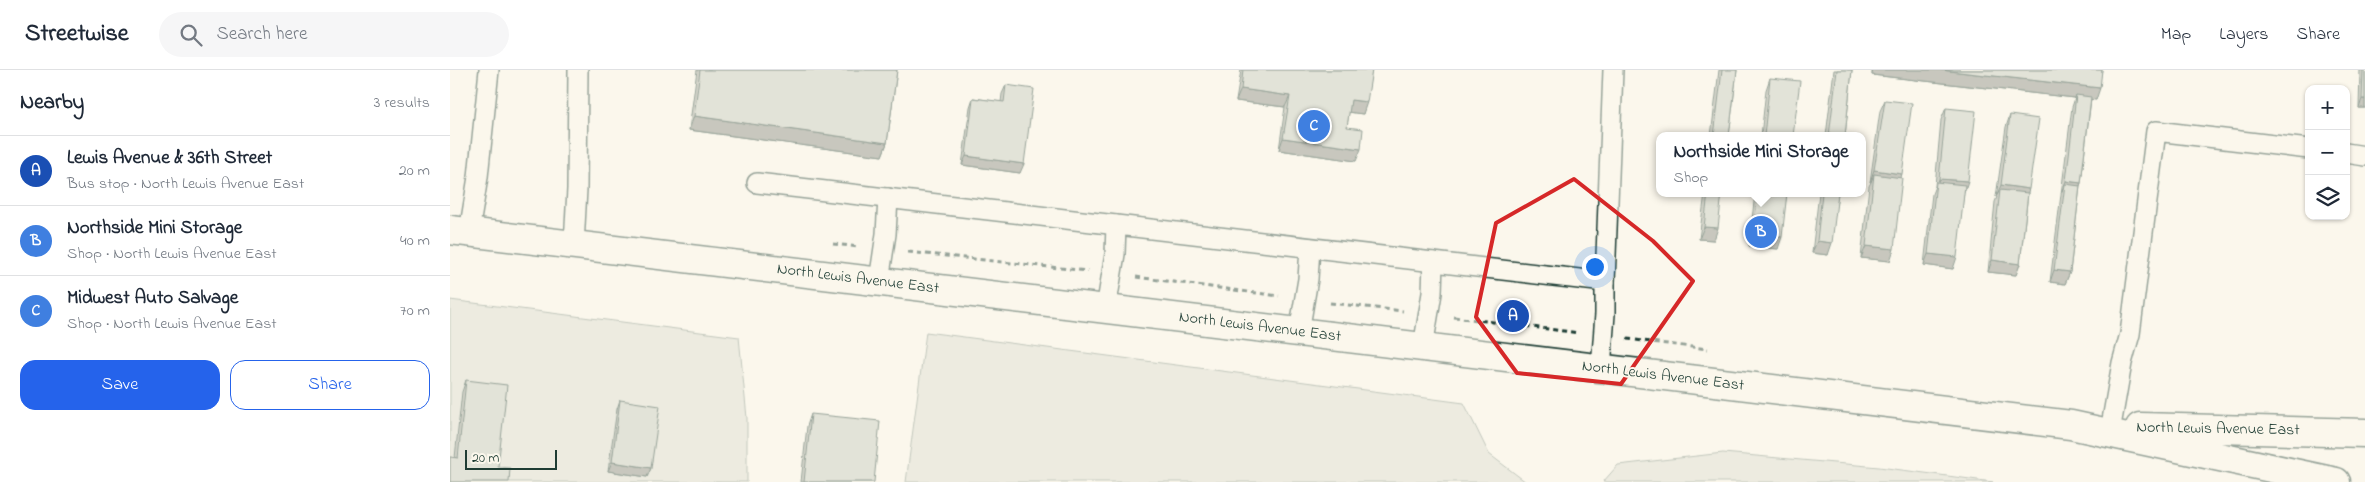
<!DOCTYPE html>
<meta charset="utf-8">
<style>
:root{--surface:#fff;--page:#f6f6f7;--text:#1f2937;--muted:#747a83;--line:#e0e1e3;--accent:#2563eb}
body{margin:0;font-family:"Indie Flower",sans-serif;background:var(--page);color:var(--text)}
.controls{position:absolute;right:15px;top:15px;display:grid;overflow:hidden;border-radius:10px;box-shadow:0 1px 4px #0004}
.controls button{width:45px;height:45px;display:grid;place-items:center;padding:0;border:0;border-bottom:1px solid var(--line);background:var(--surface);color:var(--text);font:25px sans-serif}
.scale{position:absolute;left:15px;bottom:12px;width:92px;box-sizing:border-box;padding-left:5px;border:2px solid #1f3d34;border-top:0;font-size:14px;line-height:18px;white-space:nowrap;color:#1f3d34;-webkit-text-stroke:4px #fbf7ec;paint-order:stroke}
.you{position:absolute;left:1144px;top:196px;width:18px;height:18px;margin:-12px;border:4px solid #fff;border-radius:50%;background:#1a73e8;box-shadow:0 0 0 8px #1a73e833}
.badge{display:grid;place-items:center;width:32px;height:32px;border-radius:50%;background:var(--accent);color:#fff;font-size:16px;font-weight:700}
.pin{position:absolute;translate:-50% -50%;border:2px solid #fff;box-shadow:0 1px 5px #0006}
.popup{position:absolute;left:1206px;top:62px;width:210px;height:65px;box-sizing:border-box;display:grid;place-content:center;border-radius:10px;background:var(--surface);filter:drop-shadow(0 1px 4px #0005);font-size:16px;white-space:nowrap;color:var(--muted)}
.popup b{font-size:19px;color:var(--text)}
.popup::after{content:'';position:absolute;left:50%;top:100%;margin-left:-10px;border:10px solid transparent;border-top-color:var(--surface)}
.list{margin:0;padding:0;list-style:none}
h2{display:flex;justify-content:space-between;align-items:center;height:65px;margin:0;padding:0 20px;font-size:21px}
h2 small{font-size:16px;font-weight:400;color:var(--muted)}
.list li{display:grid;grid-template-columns:32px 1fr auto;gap:15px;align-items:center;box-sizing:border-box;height:70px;padding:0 20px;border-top:1px solid var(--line)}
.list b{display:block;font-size:19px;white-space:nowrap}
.list p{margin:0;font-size:16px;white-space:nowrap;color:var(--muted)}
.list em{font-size:16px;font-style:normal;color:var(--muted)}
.actions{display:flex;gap:10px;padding:15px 20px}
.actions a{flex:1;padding:11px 0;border:1px solid var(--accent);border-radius:15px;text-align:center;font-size:18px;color:var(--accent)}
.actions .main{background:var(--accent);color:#fff}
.icon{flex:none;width:28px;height:28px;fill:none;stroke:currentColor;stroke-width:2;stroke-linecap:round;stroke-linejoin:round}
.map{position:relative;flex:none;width:1915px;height:412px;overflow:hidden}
header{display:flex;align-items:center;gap:30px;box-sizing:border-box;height:70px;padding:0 25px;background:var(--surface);border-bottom:1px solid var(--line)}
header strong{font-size:24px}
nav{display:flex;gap:28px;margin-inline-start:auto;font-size:18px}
.search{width:350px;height:45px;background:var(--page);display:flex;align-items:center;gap:12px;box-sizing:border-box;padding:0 18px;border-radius:28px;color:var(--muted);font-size:19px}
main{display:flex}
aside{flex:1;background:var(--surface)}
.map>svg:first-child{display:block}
</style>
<header>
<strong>Streetwise</strong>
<div class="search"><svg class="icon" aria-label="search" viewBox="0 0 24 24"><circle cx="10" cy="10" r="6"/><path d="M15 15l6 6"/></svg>Search here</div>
<nav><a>Map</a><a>Layers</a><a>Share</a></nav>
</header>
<main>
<aside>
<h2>Nearby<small>3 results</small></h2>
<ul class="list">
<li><span class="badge" style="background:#1a4fb4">A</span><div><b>Lewis Avenue &amp; 36th Street</b><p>Bus stop · North Lewis Avenue East</p></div><em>20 m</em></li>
<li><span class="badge" style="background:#3f7fe0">B</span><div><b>Northside Mini Storage</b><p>Shop · North Lewis Avenue East</p></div><em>40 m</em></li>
<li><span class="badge" style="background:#3f7fe0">C</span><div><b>Midwest Auto Salvage</b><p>Shop · North Lewis Avenue East</p></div><em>70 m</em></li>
</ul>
<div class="actions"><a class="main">Save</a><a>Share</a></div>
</aside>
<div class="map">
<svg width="1915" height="412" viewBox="0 0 1915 412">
<rect width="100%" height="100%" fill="#fbf7ec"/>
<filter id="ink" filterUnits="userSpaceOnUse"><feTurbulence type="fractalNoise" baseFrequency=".02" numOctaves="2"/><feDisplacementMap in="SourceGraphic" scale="10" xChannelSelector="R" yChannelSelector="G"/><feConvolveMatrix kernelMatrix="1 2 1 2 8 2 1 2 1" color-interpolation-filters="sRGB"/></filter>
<g filter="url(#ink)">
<!-- green -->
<g fill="#dbdcd1" stroke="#7d8c82">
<polygon points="0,230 289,267 297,348 297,412 0,412"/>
<polygon points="476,262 1014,333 1039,384 1076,412 456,412"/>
<polygon points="1273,383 1429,397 1543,412 1153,412 1168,395"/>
</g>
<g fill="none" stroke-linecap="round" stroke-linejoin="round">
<!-- lane casing -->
<g stroke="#1f3d34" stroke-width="22">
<g id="lane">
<polyline points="1896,83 1915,86"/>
<polyline points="307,113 1155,212"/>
<polyline points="19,162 28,107 39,0"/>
<polyline points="124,175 127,119 128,0"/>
<polyline points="429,211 436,164 438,128"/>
<polyline points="656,239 665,184 666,155"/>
<polyline points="849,262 858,209 860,178"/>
<polyline points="973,277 982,223 983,192"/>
<polyline points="1151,298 1155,244 1155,212 1163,0"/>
<polyline points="1661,356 1672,293 1680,264 1706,61 1859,79"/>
</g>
</g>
<!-- secondary casing -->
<g stroke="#1f3d34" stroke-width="31">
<g id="secondary">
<polyline points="0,160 1621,355 1886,412"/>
<polyline points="1690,357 1915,363"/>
</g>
</g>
<!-- path -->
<g stroke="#1f3d34" stroke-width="3" stroke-dasharray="5 4" stroke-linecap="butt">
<polyline points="383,174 409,177"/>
<polyline points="458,182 638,201"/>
<polyline points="686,207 829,226"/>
<polyline points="880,233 953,241"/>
<polyline points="1004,247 1129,263"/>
<polyline points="1177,269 1258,279"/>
</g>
<!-- lane -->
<use href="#lane" stroke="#fbf7ec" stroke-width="19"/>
<!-- secondary -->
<use href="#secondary" stroke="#fbf7ec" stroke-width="28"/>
</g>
<!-- wall -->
<g fill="#a9ada3" stroke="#1f3d34">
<polygon points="247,0 447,0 437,73 432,86 239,60"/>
<polygon points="791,0 922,0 913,44 899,42 897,57 906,91 829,80 835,37 786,31"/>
<polygon points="1269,0 1287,0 1279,66 1261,66"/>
<polygon points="1384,0 1402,0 1395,66 1376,66"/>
<polygon points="1422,0 1652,0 1646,30 1641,29 1631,113 1630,116 1620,202 1615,214 1600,212 1622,37 1625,28 1422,5"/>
<polygon points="1910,0 1915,0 1915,38 1909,38"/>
<polygon points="1320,8 1343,66 1311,66 1316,20"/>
<polygon points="556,15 570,103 512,95 520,37 523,28 551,32 552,24"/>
<polygon points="1435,30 1451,107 1440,191 1411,188 1419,116 1421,112 1420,112 1430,41"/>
<polygon points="1496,38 1514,123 1503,199 1474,195 1482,124 1485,116 1491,50"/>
<polygon points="1560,45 1578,123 1570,194 1566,205 1538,202 1545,132 1547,127 1546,127 1556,57"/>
<polygon points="1255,123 1272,123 1264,170 1249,169"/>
<polygon points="1305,123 1337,123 1328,179 1299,176"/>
<polygon points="1369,123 1388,123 1378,185 1362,183"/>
<polygon points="16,310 48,397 5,388 12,322"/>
<polygon points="170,330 201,398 197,407 158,401 167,339"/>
<polygon points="361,344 424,412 351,412 357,356"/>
</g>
<!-- shaded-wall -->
<g fill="#898d85" stroke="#1f3d34">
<polygon points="1423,0 1491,0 1650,18 1646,30 1626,28 1626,25 1625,28 1422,5"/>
<polygon points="791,19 840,26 835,37 786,31"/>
<polygon points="1912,29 1915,29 1915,38 1909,38"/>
<polygon points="901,30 917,32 913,44 897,42"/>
<polygon points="244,46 437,73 432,86 239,60"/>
<polygon points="833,68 911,79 906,91 829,80"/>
<polygon points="516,86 574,94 570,103 512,95"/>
<polygon points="1424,100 1452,104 1448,116 1424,104 1421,112 1420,112"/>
<polygon points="1489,109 1518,111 1514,123 1486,117"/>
<polygon points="1616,111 1631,113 1626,125 1615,114 1611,123"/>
<polygon points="1551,115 1579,119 1575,131 1550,120 1546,127"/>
<polygon points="1254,157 1268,158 1264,170 1249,169"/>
<polygon points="1303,164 1332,167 1328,179 1299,176"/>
<polygon points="1367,171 1382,173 1378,185 1362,183"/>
<polygon points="1416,176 1444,179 1440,191 1411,188"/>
<polygon points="1478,184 1507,187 1503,199 1474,195"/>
<polygon points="1542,190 1570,194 1566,205 1538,202"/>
<polygon points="1604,200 1620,202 1615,214 1600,212"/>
<polygon points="162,392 201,398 197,407 158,401"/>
</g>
<!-- building -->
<g fill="#c4c9be" stroke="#1f3d34">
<polygon points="250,0 447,0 437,73 244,46"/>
<polygon points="793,0 922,0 917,32 901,30 897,57 913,59 911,79 833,68 840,26 791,19"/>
<polygon points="1272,0 1287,0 1279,66 1264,66"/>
<polygon points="1387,0 1402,0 1395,66 1379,66"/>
<polygon points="1491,0 1652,0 1650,18"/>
<polygon points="1913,0 1915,0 1915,29 1912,29"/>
<polygon points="1320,8 1350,11 1343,66 1314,66"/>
<polygon points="556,15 584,19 574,94 516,86 523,28 554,32"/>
<polygon points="1626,25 1641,27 1631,113 1616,111"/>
<polygon points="1435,30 1462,33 1452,104 1424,100"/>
<polygon points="1496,38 1526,41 1518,111 1489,109"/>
<polygon points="1560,45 1589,49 1579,119 1551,115"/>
<polygon points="1424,104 1452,108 1444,179 1416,176"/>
<polygon points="1486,112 1515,115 1507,187 1478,184"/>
<polygon points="1615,114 1630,116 1620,202 1604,200"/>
<polygon points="1550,120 1578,123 1570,194 1542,190"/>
<polygon points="1258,123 1272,123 1268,158 1254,157"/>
<polygon points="1308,123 1337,123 1332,167 1303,164"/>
<polygon points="1372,123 1388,123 1382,173 1367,171"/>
<polygon points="16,310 57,315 48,397 60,398 59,412 0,412 0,387 8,388"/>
<polygon points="170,330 210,336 201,398 162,392"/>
<polygon points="361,344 430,351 424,412 354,412"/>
</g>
</g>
<!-- marked area -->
<path d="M0 0H1915V412H0ZM1124,109L1203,171L1243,211L1171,314L1067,303L1026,247L1046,153Z" fill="#fbf7ec" fill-opacity=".55" fill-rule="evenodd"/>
<path fill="none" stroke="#d62828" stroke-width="4" stroke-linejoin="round" d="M1124,109L1203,171L1243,211L1171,314L1067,303L1026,247L1046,153Z"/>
<g text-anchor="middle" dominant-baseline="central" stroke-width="4" stroke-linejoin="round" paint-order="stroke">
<!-- street labels -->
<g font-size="16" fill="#1f3d34" stroke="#fbf7ec">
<text transform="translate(408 209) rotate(7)">North Lewis Avenue East</text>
<text transform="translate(810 257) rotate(7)">North Lewis Avenue East</text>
<text transform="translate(1213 306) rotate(7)">North Lewis Avenue East</text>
<text transform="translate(1768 359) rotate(1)">North Lewis Avenue East</text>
</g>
</g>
</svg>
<div class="controls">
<button>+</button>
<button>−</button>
<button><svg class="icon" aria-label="layers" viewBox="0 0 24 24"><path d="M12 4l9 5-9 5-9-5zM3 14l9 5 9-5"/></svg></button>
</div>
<div class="scale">20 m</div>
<div class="you"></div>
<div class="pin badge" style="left:1063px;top:246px;background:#1a4fb4">A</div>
<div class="pin badge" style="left:1311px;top:162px;background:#3f7fe0">B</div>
<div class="popup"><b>Northside Mini Storage</b>Shop</div>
<div class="pin badge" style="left:864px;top:56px;background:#3f7fe0">C</div>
</div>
</main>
